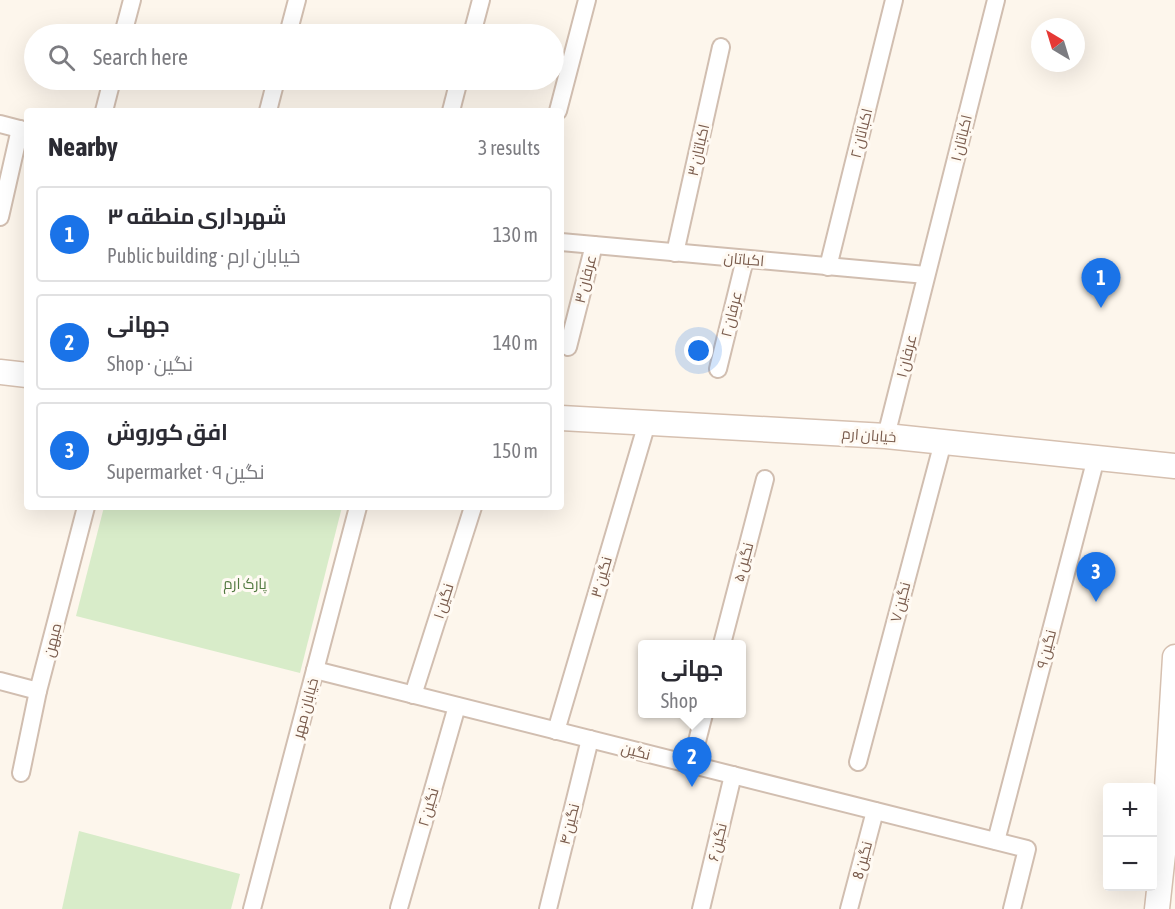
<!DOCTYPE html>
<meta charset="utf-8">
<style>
:root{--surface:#fff;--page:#f7f7f7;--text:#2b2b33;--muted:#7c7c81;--line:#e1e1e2;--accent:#1a73e8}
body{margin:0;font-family:"Asap Condensed",Cairo,sans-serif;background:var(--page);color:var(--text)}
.controls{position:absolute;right:18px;bottom:18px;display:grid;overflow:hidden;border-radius:6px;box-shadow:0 6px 24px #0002}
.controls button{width:54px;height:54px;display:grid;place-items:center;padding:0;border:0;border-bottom:2px solid var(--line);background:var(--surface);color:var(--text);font:30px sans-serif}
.compass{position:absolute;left:1031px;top:18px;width:54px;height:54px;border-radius:50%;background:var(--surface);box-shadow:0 6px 24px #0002;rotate:322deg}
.you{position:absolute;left:699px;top:351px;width:21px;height:21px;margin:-15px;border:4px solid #fff;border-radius:50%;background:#1a73e8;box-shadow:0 0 0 9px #1a73e833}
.badge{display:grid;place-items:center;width:39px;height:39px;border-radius:50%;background:var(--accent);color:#fff;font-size:20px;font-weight:700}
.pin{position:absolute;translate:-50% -50px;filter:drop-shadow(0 2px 3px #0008)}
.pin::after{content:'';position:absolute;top:32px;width:21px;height:18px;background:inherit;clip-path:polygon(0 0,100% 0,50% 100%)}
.popup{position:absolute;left:638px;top:640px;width:108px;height:78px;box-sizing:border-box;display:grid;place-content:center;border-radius:6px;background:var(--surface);filter:drop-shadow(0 2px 4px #0005);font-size:20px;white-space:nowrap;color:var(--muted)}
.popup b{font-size:22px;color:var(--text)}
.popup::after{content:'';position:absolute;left:50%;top:100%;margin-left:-12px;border:12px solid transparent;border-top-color:var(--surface)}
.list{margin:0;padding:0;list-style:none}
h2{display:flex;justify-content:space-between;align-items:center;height:78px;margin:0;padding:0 24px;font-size:26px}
h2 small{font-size:20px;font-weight:400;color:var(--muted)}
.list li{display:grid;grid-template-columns:39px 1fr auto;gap:18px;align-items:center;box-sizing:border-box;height:96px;margin:0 12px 12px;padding:0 12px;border:2px solid var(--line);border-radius:6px}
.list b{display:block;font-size:22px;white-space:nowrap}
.list p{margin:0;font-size:20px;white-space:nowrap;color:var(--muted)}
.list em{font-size:20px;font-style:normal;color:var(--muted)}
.icon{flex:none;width:33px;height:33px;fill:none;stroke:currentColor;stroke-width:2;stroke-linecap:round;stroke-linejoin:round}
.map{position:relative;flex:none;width:1175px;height:909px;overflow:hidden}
.search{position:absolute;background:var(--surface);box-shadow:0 6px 24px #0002;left:24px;top:24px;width:540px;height:66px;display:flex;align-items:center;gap:15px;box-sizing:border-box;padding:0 21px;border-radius:33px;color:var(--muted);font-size:22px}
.panel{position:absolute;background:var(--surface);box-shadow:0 6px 24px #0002;left:24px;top:108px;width:540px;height:402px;border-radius:6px}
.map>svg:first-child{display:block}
</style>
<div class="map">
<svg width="1175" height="909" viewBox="0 0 1175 909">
<rect width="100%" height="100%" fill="#fdf6ec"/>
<!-- green -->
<g fill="#d8ecc9">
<polygon points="104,507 342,507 300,673 76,616"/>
<polygon points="79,831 240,874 231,909 62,909"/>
</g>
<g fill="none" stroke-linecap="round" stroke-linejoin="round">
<!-- street casing -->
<g stroke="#d1beb0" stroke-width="20">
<g id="street">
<polyline points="123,34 132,0"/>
<polyline points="288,34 297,0"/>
<polyline points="472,34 481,0"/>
<polyline points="104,111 112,80"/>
<polyline points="268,111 276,80"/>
<polyline points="451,111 459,80"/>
<polyline points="558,111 587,0"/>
<polyline points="0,124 27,131"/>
<polyline points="0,217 20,129"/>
<polyline points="561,242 926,275"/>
<polyline points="675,253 721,47"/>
<polyline points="828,267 894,0"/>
<polyline points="568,347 594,245"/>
<polyline points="718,369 745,259"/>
<polyline points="886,436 996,0"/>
<polyline points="722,644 765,479"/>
<polyline points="315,670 1027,849 1012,909"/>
<polyline points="0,681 38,691"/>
<polyline points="413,695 473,507"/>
<polyline points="556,731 647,423"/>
<polyline points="858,762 943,442"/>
<polyline points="691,765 704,714"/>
<polyline points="21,773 38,691 86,507"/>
<polyline points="996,841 1096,458"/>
<polyline points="399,908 457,706"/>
<polyline points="252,909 358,507"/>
<polyline points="548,909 590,739"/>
<polyline points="701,909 733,775"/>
<polyline points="849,909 875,811"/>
</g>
</g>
<!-- secondary casing -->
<g stroke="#d6c0b0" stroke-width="27">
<g id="secondary">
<polyline points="0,372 27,375"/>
<polyline points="561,418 886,436 1175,466"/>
<polyline points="1157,909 1163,854 1175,657"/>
</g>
</g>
<!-- street -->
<use href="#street" stroke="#fff" stroke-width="16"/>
<!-- secondary -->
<use href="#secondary" stroke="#fff" stroke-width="24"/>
</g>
<g text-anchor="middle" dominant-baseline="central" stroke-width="6" stroke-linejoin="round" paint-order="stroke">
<!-- street labels -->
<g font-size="15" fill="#7a5c4d" stroke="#fffaf3">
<text transform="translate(861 133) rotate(-76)">اکباتان ۲</text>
<text transform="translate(961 138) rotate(-76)">اکباتان ۱</text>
<text transform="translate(698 150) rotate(-77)">اکباتان ۳</text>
<text transform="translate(744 259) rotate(5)">اکباتان</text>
<text transform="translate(585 279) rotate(-76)">عرفان ۳</text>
<text transform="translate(731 314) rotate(-76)">عرفان ۲</text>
<text transform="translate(906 356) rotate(-76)">عرفان ۱</text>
<text transform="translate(869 435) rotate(4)">خیابان ارم</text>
<text transform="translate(743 562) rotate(-75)">نگین ۵</text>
<text transform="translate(601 577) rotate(-74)">نگین ۳</text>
<text transform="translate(443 601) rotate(-72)">نگین ۱</text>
<text transform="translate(900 602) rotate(-75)">نگین ۷</text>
<text transform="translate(52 640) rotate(-76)">میهن</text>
<text transform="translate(1046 649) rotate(-75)">نگین ۹</text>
<text transform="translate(305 708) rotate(-75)">خیابان مهر</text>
<text transform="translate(636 751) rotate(14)">نگین</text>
<text transform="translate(428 807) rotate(-74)">نگین ۲</text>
<text transform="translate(569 824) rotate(-76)">نگین ۴</text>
<text transform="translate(717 842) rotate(-76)">نگین ۶</text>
<text transform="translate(862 860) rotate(-75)">نگین 8</text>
</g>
<!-- park labels -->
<g font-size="15" fill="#537a41" stroke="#fffaf3">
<text x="245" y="583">پارک ارم</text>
</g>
</g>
</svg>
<div class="controls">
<button>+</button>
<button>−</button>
</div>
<svg class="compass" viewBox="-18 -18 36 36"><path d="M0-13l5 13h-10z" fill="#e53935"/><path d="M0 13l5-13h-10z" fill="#7c7c81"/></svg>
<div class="you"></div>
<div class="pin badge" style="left:1101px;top:308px">1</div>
<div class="pin badge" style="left:692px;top:787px">2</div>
<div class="popup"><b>جهانی</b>Shop</div>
<div class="pin badge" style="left:1096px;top:602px">3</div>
<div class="search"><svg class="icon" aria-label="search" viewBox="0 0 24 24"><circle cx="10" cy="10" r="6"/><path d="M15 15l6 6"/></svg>Search here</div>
<section class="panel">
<h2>Nearby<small>3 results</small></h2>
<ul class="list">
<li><span class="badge">1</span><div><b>شهرداری منطقه ۳</b><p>Public building · خیابان ارم</p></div><em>130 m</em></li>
<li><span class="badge">2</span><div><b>جهانی</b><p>Shop · نگین</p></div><em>140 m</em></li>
<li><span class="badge">3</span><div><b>افق کوروش</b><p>Supermarket · نگین ۹</p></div><em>150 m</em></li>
</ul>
</section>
</div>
